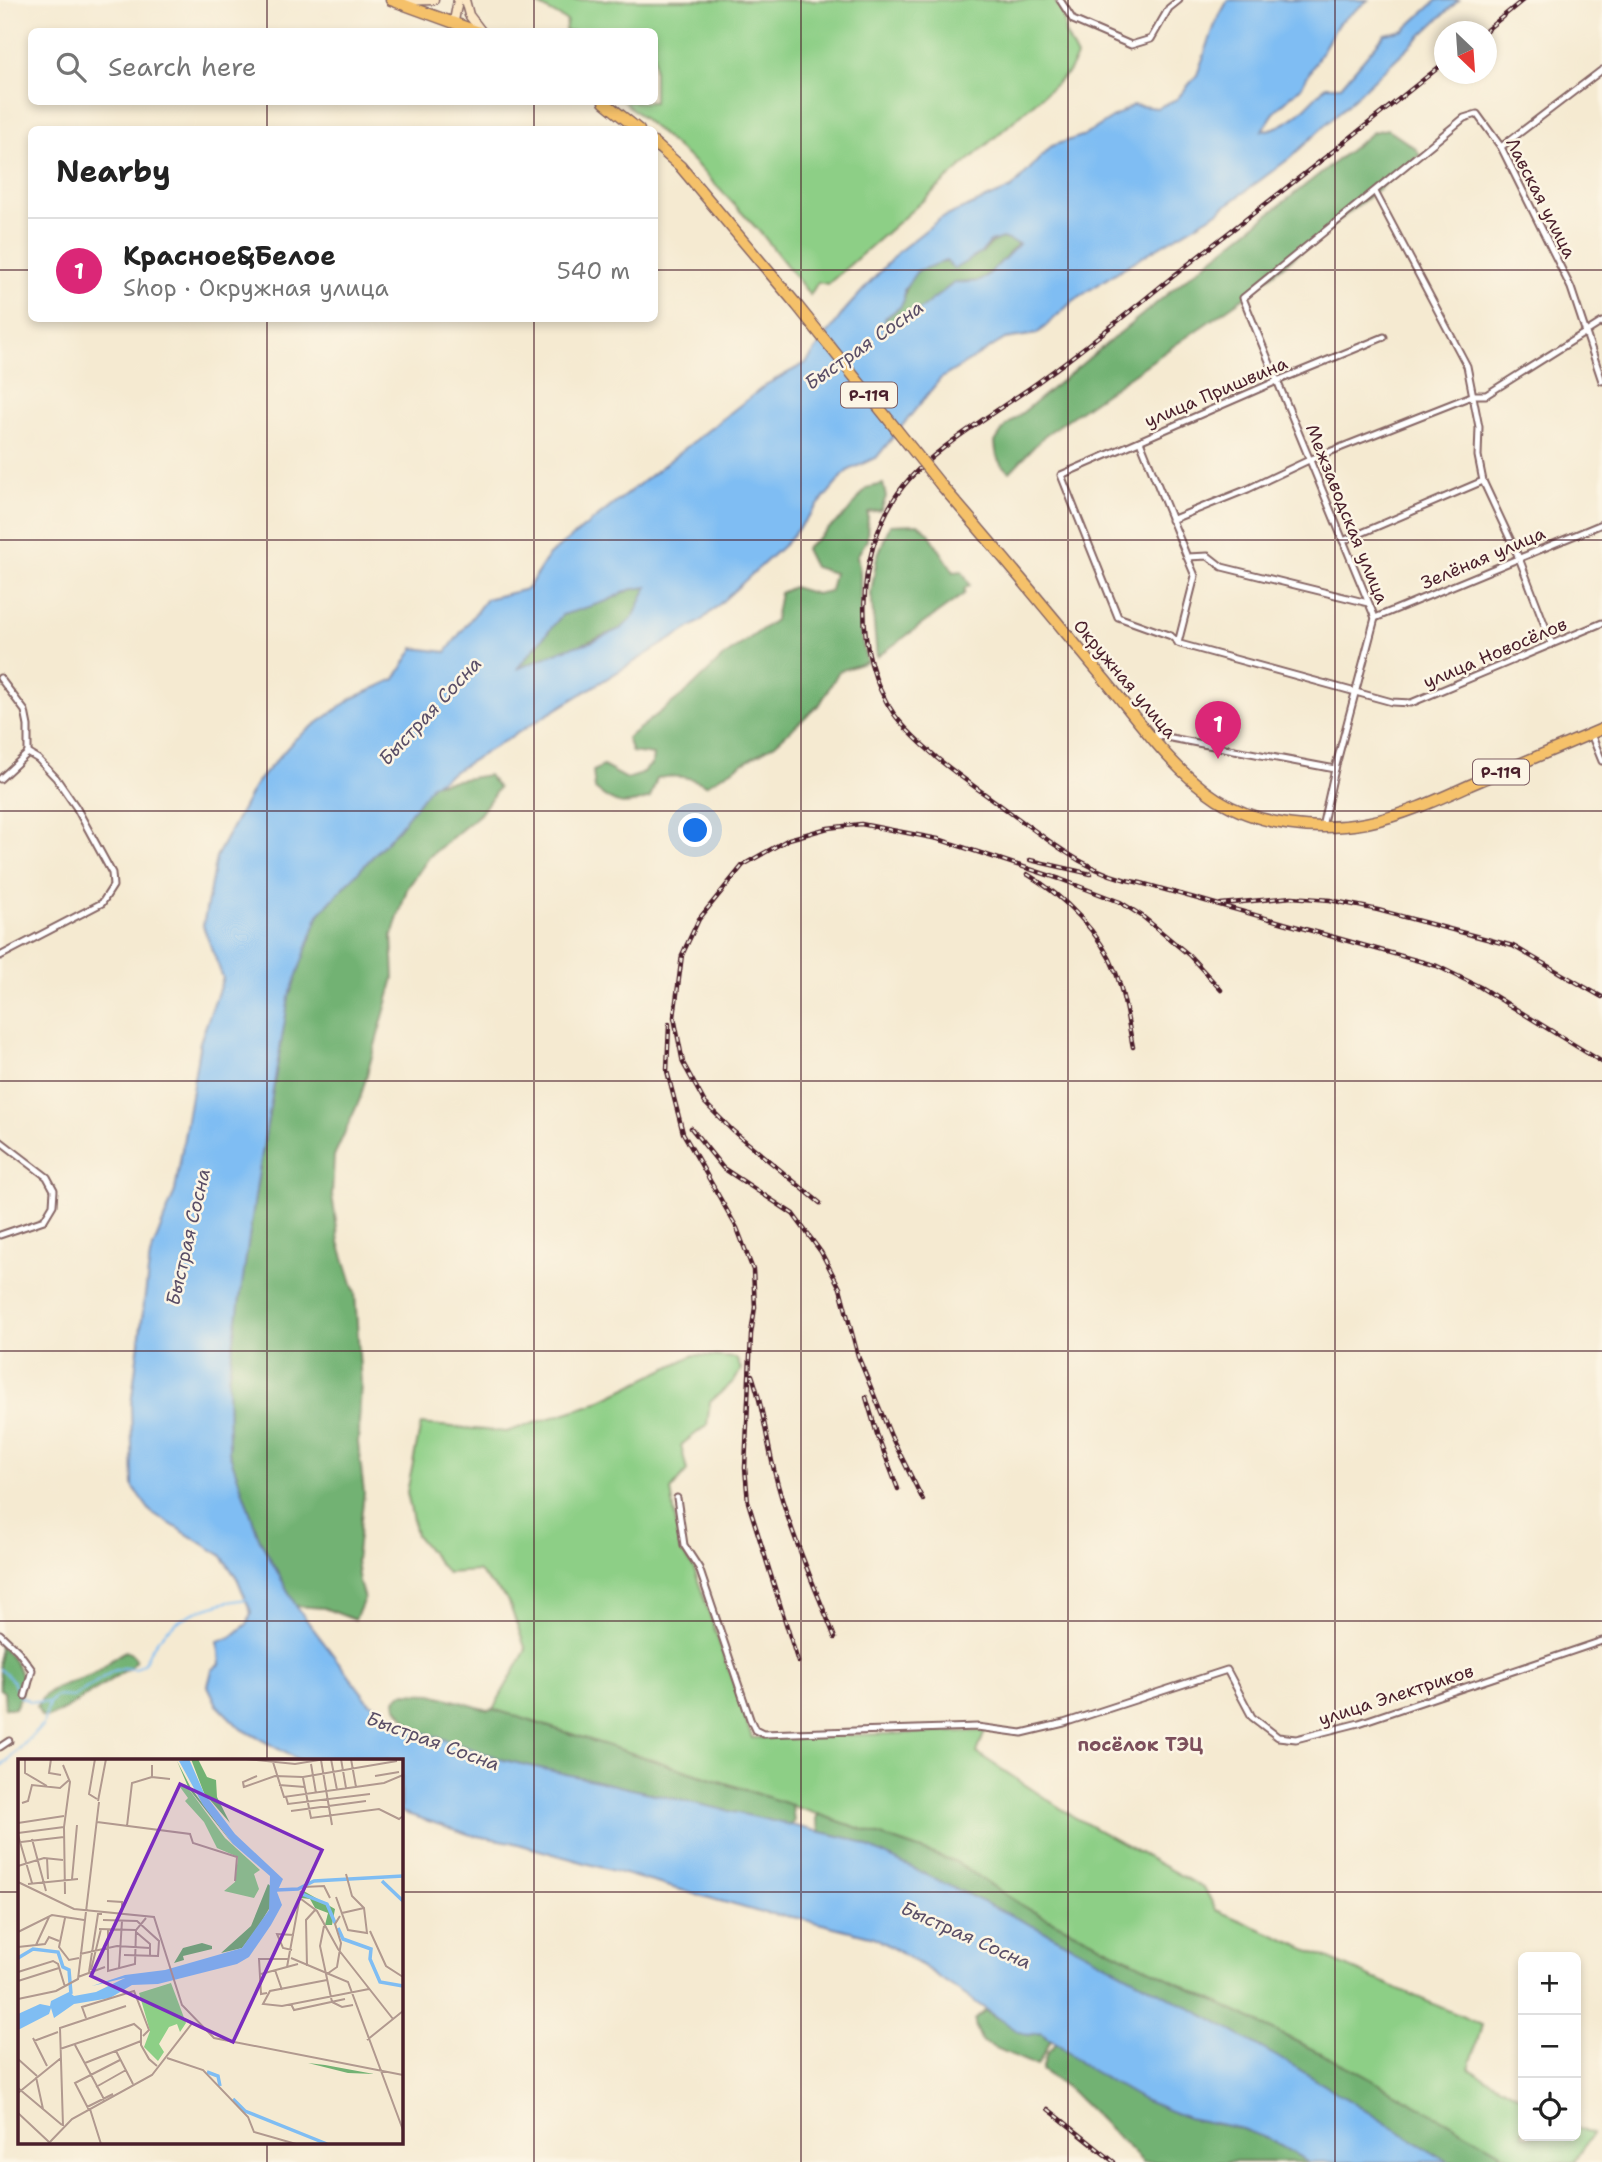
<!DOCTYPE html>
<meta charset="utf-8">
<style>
:root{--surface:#fff;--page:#f2f2f2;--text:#222;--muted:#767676;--line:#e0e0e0;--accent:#db2777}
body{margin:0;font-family:"Shantell Sans",sans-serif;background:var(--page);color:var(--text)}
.controls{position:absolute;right:21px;bottom:21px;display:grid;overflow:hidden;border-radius:10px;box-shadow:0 4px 10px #0003}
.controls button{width:63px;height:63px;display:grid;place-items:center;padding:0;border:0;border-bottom:2px solid var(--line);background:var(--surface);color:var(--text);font:35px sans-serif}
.compass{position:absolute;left:1434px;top:21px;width:63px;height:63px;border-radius:50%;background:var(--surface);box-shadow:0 4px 10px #0003;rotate:155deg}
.you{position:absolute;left:696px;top:831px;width:24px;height:24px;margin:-18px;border:5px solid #fff;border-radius:50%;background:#1a73e8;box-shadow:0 0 0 10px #1a73e833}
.badge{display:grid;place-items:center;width:46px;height:46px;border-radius:50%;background:var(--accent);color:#fff;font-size:23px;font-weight:700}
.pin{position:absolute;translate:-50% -58px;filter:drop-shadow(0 2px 4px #0008)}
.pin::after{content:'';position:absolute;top:37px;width:24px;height:21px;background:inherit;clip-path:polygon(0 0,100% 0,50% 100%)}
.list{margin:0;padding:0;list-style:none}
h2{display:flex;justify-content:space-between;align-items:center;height:91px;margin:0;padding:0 28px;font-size:30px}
h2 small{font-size:23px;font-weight:400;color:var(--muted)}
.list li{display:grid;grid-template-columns:46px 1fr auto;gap:21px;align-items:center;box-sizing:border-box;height:105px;padding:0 28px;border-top:2px solid var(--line)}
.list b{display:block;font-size:26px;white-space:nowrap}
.list p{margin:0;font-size:23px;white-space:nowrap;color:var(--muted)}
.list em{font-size:23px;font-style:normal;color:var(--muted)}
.icon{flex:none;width:38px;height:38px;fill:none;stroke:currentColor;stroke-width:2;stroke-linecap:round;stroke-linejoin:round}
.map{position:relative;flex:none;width:1602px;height:2162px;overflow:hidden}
.search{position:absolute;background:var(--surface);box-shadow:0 4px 10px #0003;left:28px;top:28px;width:630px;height:77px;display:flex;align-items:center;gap:18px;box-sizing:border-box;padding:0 24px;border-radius:10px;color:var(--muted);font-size:26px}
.panel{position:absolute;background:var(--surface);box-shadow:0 4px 10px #0003;left:28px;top:126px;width:630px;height:196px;border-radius:10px}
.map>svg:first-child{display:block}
</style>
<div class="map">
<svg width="1602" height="2162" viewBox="0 0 1602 2162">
<rect width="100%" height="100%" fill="#fcf5e5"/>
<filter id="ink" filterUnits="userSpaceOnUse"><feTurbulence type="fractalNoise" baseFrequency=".0143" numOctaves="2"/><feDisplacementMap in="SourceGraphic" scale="14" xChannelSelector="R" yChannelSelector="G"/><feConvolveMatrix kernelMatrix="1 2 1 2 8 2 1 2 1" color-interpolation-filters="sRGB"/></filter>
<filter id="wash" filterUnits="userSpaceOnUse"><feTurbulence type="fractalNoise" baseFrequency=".00686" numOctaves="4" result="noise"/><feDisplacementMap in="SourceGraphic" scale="28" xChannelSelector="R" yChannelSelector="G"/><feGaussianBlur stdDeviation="1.57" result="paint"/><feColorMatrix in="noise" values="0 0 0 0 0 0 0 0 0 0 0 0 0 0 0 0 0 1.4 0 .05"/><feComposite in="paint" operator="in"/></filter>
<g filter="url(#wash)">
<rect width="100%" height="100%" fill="#f5ead1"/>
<!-- green -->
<g fill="#8dcf86" stroke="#6c7758" stroke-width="2">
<polygon points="530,0 1054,0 1064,16 1065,33 1077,57 1067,74 828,284 818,282 810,295 761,233 694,162 624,102 654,102 654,32 565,31 567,21"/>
<polygon points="694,1355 736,1358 741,1369 735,1380 710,1402 707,1425 681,1445 687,1471 671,1490 680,1551 693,1566 752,1738 985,1731 977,1753 1074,1817 1205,1889 1216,1910 1482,2025 1469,2069 1523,2098 1523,2136 1576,2136 1576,2126 1592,2134 1575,2162 1518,2162 1352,2069 1024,1907 956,1862 735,1786 493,1709 526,1650 508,1600 478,1571 447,1573 416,1535 407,1492 421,1424 506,1432 591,1405"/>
</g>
<!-- forest -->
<g fill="#72b273" stroke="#5e684f" stroke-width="2">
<path d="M1387,129L1415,148L1420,155L1243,298L1045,435L1010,472C997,463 996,456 995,442L1005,427L1187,278L1373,132Z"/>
<path d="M1002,238L1019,243L991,272L980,281L954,283L909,318L884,330L885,318C891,313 898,310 902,304C907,294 904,280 918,271C934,260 968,261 981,253C991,247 987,243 1002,238Z"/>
<path d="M883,484L886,497L881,510L868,512L867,540L857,556L860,572L861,637L867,662L839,671L820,704L775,744L706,785C689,776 676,775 657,778L650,798C624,807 617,807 595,789L593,771L603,766L627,779L639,775L652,764L653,755L632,752L627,738L690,689L721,659L775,620L780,593L793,587L816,594L830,591L834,573L814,567L805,549L847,513L867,488Z"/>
<polygon points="918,524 928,532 954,572 962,571 970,585 965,588 964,594 877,657 871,593 877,557 890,525"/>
<polygon points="648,586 634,616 623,628 516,670 562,615 607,601 629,590"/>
<polygon points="488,775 498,788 480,814 430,856 407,889 392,936 394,978 360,1099 334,1156 332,1195 339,1242 355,1293 361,1384 358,1443 364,1493 356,1561 359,1582 364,1599 355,1620 324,1608 296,1606 259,1538 229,1452 228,1379 258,1177 289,997 319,914 399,828 432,784"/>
<path d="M0,1644C20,1668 30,1677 15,1708H5L4,1692L0,1689Z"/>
<path d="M126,1651L133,1655L136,1660L132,1666L64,1710L46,1718L41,1716L37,1707C48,1682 77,1684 98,1671C108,1664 115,1655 126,1651Z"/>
<polygon points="403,1693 432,1694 488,1710 493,1709 792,1805 794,1821 790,1825 504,1760 413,1729 396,1706 395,1700"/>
<polygon points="818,1814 956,1862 1024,1907 1352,2069 1499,2151 1501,2159 1495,2162 1448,2162 1297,2068 852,1839 820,1832 816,1819"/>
<polygon points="985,2011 1027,2035 1040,2033 1051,2040 1037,2066 982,2042 975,2025 975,2020"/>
<polygon points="1057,2043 1084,2066 1188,2118 1243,2129 1268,2139 1309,2162 1143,2162 1069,2089 1042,2070 1047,2053"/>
</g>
<!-- water -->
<path fill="#7fbdf3" stroke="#646e8f" stroke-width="2" fill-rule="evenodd" d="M1228,0H1368L1338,24L1301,87L1276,110L1262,131C1290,127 1307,106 1326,86H1341L1385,34L1404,30L1437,0H1459L1290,158L1216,213L1120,270L1073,301L1037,334L1005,339L940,379L877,457L847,471L786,543L701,621L432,785L399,828L319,914L289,997L258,1177L228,1379L229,1452L259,1538L296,1606L369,1702L413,1729L504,1760L852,1839L1052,1935L1207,2017L1297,2068L1448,2162H1309L1268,2139L1243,2129L1188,2118L1143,2100L1084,2066L1057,2043L1040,2033L1027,2035L1016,2030L921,1965L874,1937L798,1918L759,1912L511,1842L471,1835L401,1812V1761H300L240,1728L217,1705L208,1686L212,1670L220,1664L218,1641L230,1638L248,1623L251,1612L238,1580L221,1555L151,1512L133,1487L131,1405L150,1256L175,1191L200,1042L223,978L203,926L216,857L256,783L295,739L351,699L395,679L414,648L446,652L486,599L527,589L549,555L767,384L806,363L846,309L898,252L941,218L1012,188L1051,146L1085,135L1133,105L1157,108L1177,99L1197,75L1216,22ZM1002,238L1019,244L991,272L980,281L954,283L909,318L884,330L885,318L900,307L904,300V290L917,271L946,261L954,269L981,253L990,242ZM647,587L634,616L622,628L591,642L565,649L517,669L562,615L607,601L629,590Z"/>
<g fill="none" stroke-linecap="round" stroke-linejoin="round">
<!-- stream -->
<g stroke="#7fbdf3" stroke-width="2">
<polyline points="0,1669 13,1681 19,1696 30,1701 49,1703"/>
<path d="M0,1768L43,1725L49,1703L56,1696L73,1697L113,1671L123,1668L135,1669L144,1664C161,1620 205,1604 247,1599"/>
</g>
</g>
</g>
<g filter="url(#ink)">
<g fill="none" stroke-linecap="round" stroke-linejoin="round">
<!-- minor casing -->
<g stroke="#866665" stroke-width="9">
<g id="minor">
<polyline points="1060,0 1073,20 1131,45 1151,39 1169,8 1179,0"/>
<polyline points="1501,147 1602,70"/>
<polyline points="1375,192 1467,366 1479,427 1478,456 1483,481 1519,558 1552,644"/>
<polyline points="1384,337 1277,381 1061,475 1118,617 1171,636 1180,644 1392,702 1411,703 1602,623"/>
<polyline points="1140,441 1187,557 1208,556 1222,567 1368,603"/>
<polyline points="1171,520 1248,489 1309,460 1474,395 1486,395 1602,322"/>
<polyline points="1343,541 1483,481"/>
<polyline points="1375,618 1602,524"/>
<polyline points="1178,643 1195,576 1187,557"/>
<polyline points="0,678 25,711 28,726 28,753"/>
<polyline points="1150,734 1335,769"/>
<polyline points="1591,734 1602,761"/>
<polyline points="0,779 28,753"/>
<polyline points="1322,827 1335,769 1375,618 1243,298 1464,118 1477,114 1501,147 1571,288 1602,381"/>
<polyline points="0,956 102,903 113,886 112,873 76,807 56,778 38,759 28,753"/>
<polyline points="0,1141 47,1177 54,1190 53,1205 44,1220 0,1235"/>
<polyline points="677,1498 684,1545 699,1568 750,1719 755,1730 763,1734 977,1727 1022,1733 1064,1723 1227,1670 1252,1717 1278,1737 1296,1739 1359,1723 1602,1641"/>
<polyline points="0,1634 18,1651 32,1670 25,1696"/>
<polyline points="0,1747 9,1741"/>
</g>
</g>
<!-- secondary casing -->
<g stroke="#866665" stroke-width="11">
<g id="secondary">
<polyline points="465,0 469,15 482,32"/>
<polyline points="399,1 434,0"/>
<polyline points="454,21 458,0"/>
</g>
</g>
<!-- trunk casing -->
<g stroke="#866665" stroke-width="13">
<g id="trunk">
<polyline points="391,0 479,32"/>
<polyline points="604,102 639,130"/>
<polyline points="654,143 680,166 796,304"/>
<path d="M941,485C997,549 1051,615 1105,680C1139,721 1172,770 1217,799C1259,826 1318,832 1366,823C1402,816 1437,800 1470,785C1514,766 1558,748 1602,729"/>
</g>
</g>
<!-- minor -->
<use href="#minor" stroke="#fff" stroke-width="5"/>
<!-- secondary -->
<use href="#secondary" stroke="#fbe6c4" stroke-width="8"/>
<!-- trunk -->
<use href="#trunk" stroke="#f5c16b" stroke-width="10"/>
<!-- rail casing -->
<g stroke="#4a1f2b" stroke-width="4.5">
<g id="rail">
<polyline points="1484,32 1523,0"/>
<path d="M1444,63C1361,130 1276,196 1191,262C1143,300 1095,341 1045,377C1000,411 926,450 896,496C856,557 852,654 894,714C906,731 922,744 937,758C961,778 987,795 1012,814C1052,843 1090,875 1141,883L1437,966L1480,987L1602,1062"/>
<polyline points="1030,860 1091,874"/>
<path d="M1027,874C1064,896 1101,933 1116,973C1125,997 1128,1023 1133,1047"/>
<polyline points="1221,904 1292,897 1330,900 1378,910 1513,946 1602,997"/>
<polyline points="669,1024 667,1071 683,1133 737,1228 753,1270 755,1307 751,1334 745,1468 748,1502 798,1662"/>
<polyline points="691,1128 723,1168 793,1214 821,1252 840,1288 858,1356 891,1436 923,1500"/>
<polyline points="820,1203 733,1131 705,1103 683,1063 674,1017 682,955 699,919 743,865 789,839 828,828 861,824 938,839 1060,879 1120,902 1142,916 1189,955 1221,990"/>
<path d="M752,1375C763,1406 766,1438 774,1470C788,1528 813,1582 835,1638"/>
<polyline points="866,1397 877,1434 898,1489"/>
<polyline points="1048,2109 1114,2162"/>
</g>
</g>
<!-- rail -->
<use href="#rail" stroke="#fcf5e5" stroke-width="2" stroke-dasharray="5" stroke-linecap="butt"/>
<!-- trunk-bridge casing -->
<g stroke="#866665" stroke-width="13" stroke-linecap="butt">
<polyline id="trunk-bridge" points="796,304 941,485"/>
</g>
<!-- trunk-bridge -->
<use href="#trunk-bridge" stroke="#f5c16b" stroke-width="10"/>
</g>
</g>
<!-- grid -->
<path fill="none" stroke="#4a1f2b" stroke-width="2" stroke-opacity="0.55" d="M267,0V32M534,0V32M801,0V2162M1068,0V2162M1335,0V2162M267,102V130M534,102V130M0,270H32M654,270H1602M267,318V1761M534,318V2162M0,540H1602M0,811H1602M0,1081H1602M0,1351H1602M0,1621H1602M0,1892H19M401,1892H1602M267,2143V2162"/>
<g text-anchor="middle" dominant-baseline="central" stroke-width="5" stroke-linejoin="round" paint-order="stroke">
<!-- shield labels -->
<g fill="#fcf5e5" stroke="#7f5f63" stroke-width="2">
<rect x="841" y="382.5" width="56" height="25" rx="5"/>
<rect x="1473" y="759.5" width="56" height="25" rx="5"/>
</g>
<g font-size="16" font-weight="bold" fill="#4a1f2b">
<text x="869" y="395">Р-119</text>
<text x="1501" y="772">Р-119</text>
</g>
<!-- street labels -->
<g font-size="18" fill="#4a1f2b" stroke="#fcf5e5">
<text transform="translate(1541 198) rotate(63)">Лавская улица</text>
<text transform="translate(1216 392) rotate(-23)">улица Пришвина</text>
<text transform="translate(1347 514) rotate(68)">Межзаводская улица</text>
<text transform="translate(1483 558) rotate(-23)">Зелёная улица</text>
<text transform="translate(1495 653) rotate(-23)">улица Новосёлов</text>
<text transform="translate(1125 679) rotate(50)">Окружная улица</text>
<text transform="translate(1396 1695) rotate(-18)">улица Электриков</text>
</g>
<!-- water labels -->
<g font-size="19" font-style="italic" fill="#5a4e67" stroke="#fcf5e5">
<text transform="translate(864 345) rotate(-35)">Быстрая Сосна</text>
<text transform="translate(430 711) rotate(-47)">Быстрая Сосна</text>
<text transform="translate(188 1237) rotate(-77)">Быстрая Сосна</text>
<text transform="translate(433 1741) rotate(20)">Быстрая Сосна</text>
<text transform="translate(966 1935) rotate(24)">Быстрая Сосна</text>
</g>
<!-- neighbourhood labels -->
<g font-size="19" font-weight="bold" fill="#7c4f5c" stroke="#fcf5e5">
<text x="1140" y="1744">посёлок ТЭЦ</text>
</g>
</g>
<!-- overview -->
<g transform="translate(18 1759)">
<rect width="385" height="385" fill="#f5ead1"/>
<path d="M167,25L207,79L242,111L236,115L241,130L236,139L206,132L217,123L220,98L199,89L186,63L167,42L170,39L162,28ZM153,224L168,264L162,273L159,265L151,268L141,285L146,293L140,302L126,288L132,272L121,234Z" fill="#8dcf86"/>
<path d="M173,0H180L189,18L198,21L199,38L212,64L186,34ZM159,2L173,29L217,88L171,30ZM250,125L255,129L254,145L240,168L224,189L203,194L233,167ZM284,131L317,150L314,166H307L310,154L297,149L292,140L283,139ZM184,184L194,187V190L165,197L166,201L156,204L165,189ZM290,304L307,306L356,315L330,314Z" fill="#72b273"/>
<path d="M171,0L186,34L217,75L265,120L259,133L264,146L253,166L231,198L219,205L140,225L114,226L92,239L56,245L36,259L33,249L31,255L0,271V255L22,245L32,247L33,242L51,233L56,237L78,233L107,219L74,227L107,216L147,211L224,189L251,151L252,117L215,85L185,46L161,2Z" fill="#7fbdf3"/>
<path fill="none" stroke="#7fbdf3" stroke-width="3.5" d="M364,122L385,142M258,131L280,130L296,122L385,117M284,135L309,145L317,164M320,169L325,180L353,190L352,200L362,223L385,227M0,199L15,190L40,193L45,208L51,211L53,235M189,313L200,317L202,327M215,340L227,352L309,385"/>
<path fill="none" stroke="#b1998f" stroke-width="2" d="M7,0V14L29,27M33,0L31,14L43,16M77,0L71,35L79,40M228,0L277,5L307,0M313,0L319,31M323,0L328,29M333,0L338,28M303,1L314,66M255,3L266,38L366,24L385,16M293,5L298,34M45,6L52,23L46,68L47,135M134,6V18L152,20M357,17L381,13M285,19L293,59L361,50L381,60L385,57M261,26L287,28M226,28L257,17L285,18L379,2M226,29L225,23L239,17M268,38L270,45L352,35M80,42L88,0M4,44L10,42L14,26L42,29L51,21M273,52L348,42M79,63L172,75L175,84L219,98L217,122M0,64L46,57M109,67L114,24L134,18M0,74L46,68M0,76L14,124M14,80L28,132M3,83L46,78M29,99L30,120M0,107L26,99L45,101M54,120L59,66M0,123L56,150L136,158L164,246L196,279L385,316M10,125L60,120M286,128L306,127L312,139M318,138L330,171L349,174L346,149L334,137L328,115M283,140L299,152L320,190L375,260M89,142L104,143V152M324,154L346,149M47,159L41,188L51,201L61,199M85,161L119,162L141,182L140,197L106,196M306,167L302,187L314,243L324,248L335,246M81,170L118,171M90,171V212L117,205L118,171L128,159M352,172L368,207L385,218M0,173L34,156L66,161M118,173L132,185V197M18,186L31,158M0,188L27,185L31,178L41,182M274,191L265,189L259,175L276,176M62,195L99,187L132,189M273,199L330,223L385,371M289,207L288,161L298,150M269,208L283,132M101,209L104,162M73,211L83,170M257,211L264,231M0,213L35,202L40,205L47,228M71,213L80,155H84M243,215L280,205M309,215L319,208L323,184L317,165L322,157M60,218L87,208M309,221L252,232L245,245L264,247L351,230M0,222L41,209M249,234L243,235L241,200H271M0,240L38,232L60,220L81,43M273,245L276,251L327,240M68,259L64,248L116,232L131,271L125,277M15,279L29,307M349,281L385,252M16,282L40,273M57,286L87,342M42,290L116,265L123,271V286L131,300L139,307M98,292L115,325M149,299L185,311L230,358L236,373L278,385M0,300L19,317M67,304L123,282M18,318L25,350M78,328L108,311M0,329L44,366M0,334L43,299M69,348L95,335M72,350L83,385M71,351L57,324L102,301M0,354L31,383M45,367L42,269L108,247M30,385L54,360L134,316L175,263"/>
<path fill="#7b2cbf" fill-opacity="0.15" stroke="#7b2cbf" stroke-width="3.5" d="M162,25L304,91L215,283L73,217Z"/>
<rect width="385" height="385" fill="none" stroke="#4a1f2b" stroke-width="3.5"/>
</g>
</svg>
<div class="controls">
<button>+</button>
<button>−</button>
<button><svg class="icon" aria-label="locate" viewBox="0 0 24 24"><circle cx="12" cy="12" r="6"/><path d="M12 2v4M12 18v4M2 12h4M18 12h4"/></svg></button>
</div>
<svg class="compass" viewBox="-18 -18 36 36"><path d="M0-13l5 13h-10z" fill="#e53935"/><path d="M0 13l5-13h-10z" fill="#767676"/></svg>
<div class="you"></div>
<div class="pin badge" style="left:1218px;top:759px">1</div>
<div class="search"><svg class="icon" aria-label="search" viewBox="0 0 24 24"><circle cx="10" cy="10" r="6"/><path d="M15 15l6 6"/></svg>Search here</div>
<section class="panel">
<h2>Nearby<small></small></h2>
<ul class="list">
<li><span class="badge">1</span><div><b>Красное&amp;Белое</b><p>Shop · Окружная улица</p></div><em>540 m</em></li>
</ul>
</section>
</div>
